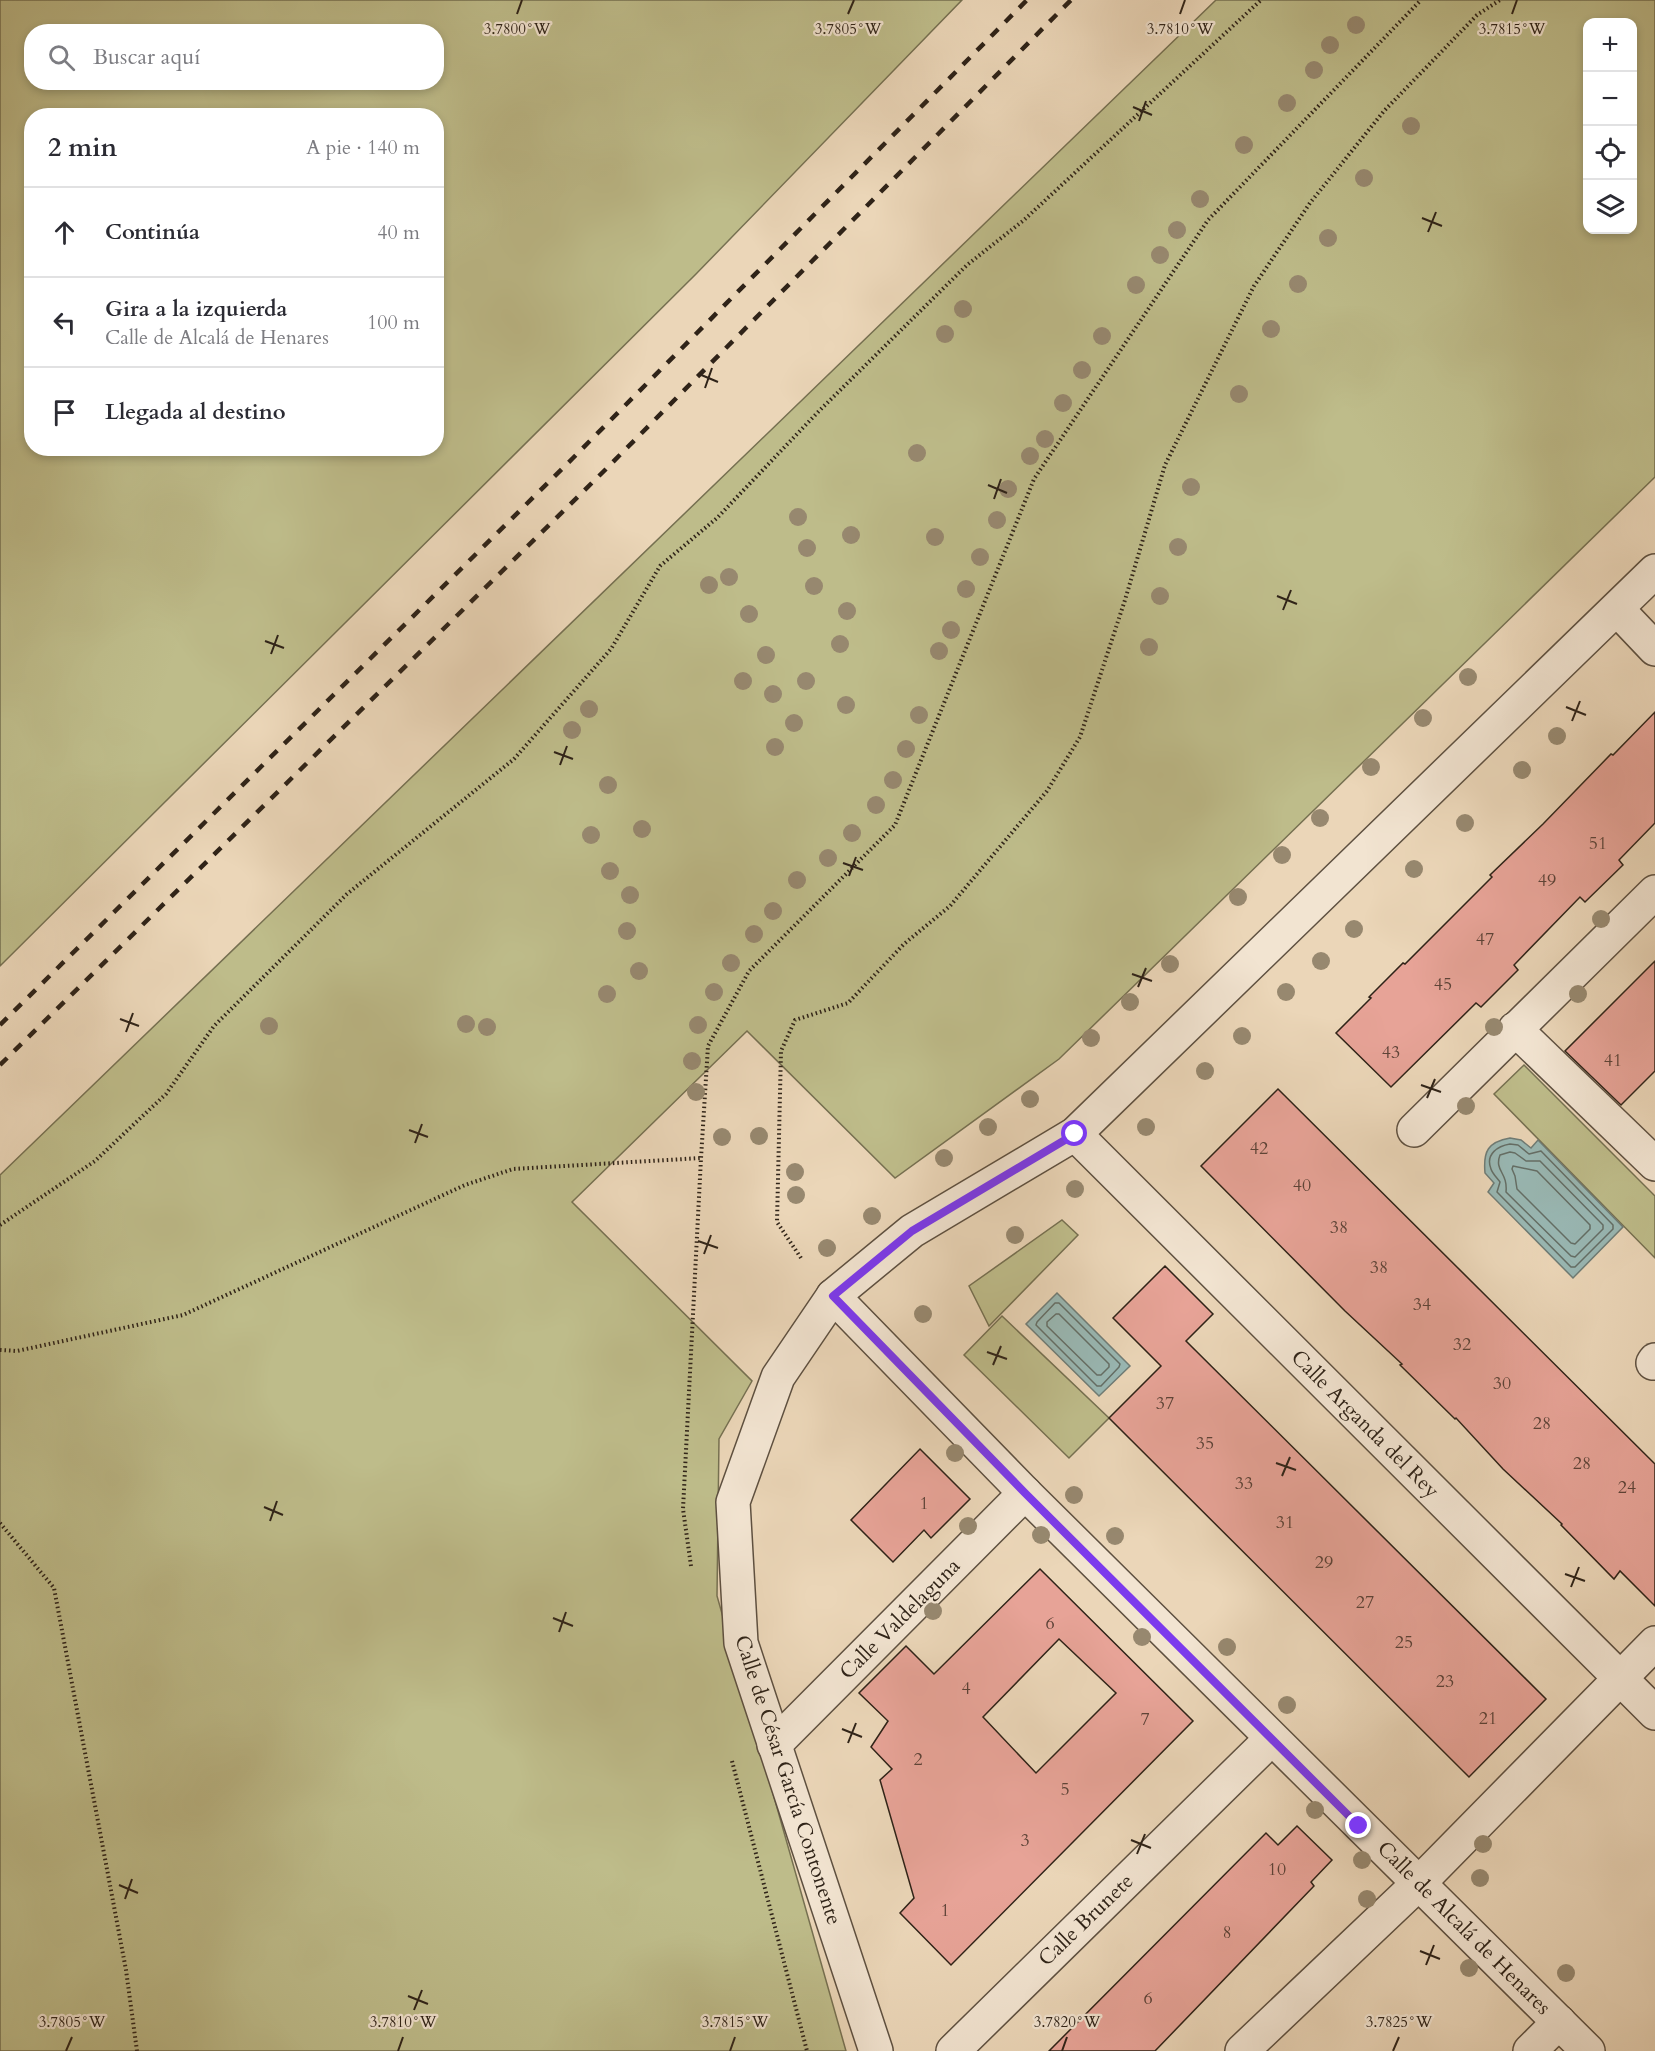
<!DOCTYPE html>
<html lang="es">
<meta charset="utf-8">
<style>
:root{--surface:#fff;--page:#f7f7f7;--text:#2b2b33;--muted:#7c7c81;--line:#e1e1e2}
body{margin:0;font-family:Cardo,serif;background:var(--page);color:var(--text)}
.controls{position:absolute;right:18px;top:18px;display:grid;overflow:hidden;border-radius:12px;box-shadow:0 3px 9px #0003}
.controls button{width:54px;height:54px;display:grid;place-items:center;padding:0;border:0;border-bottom:2px solid var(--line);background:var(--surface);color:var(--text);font:30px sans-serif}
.stop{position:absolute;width:18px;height:18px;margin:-14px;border:4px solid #7c3aed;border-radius:50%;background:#fff}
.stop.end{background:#7c3aed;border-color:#fff;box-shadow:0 2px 6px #0008}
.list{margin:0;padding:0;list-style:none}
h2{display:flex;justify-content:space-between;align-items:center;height:78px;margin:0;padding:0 24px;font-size:26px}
h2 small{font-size:20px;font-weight:400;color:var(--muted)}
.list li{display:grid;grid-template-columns:39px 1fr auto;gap:18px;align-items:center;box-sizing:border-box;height:90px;padding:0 24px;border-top:2px solid var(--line)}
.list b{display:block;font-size:22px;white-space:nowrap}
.list p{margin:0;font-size:20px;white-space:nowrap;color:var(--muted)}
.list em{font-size:20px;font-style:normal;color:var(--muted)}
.icon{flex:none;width:33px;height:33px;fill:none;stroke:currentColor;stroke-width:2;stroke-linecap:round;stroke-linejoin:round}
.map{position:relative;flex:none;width:1655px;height:2051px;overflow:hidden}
.search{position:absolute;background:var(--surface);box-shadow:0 3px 9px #0003;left:24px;top:24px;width:420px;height:66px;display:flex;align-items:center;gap:15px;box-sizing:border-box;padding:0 21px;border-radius:24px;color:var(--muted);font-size:22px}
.panel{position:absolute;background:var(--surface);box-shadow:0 3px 9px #0003;left:24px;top:108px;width:420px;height:348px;border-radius:24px}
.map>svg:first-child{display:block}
</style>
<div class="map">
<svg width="1655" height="2051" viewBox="0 0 1655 2051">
<rect width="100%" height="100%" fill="#ebd6b8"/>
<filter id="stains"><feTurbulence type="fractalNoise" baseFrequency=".00333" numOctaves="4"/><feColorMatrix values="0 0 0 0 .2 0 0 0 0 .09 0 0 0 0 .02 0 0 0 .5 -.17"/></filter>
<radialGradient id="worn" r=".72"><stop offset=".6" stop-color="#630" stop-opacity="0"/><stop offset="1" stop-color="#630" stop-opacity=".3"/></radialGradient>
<!-- green -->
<g fill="#bebc8a" stroke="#767051" stroke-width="1.5" fill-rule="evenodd">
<path d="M0,0H962L696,274L0,966ZM32,32H436V82H32ZM32,116H436V448H32Z"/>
<path d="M1216,0H1655V477L1059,1059L895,1178L747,1031L572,1202L752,1381L719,1439L717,1596L846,2051H0V1175ZM1588,22H1632V230H1588Z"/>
<polygon points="1524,1065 1655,1196 1655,1258 1494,1094"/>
<polygon points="1062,1220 1078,1235 989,1326 969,1286"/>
<polygon points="1002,1316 1109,1418 1069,1458 964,1355"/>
</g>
<!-- water -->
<g fill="#99b8b4" stroke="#6f7c76" stroke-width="1.5">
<path d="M1510,1138L1521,1140L1531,1148L1538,1140L1623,1227L1573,1278L1488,1192L1494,1183L1485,1173C1483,1151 1488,1142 1510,1138Z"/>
<polygon points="1057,1293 1130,1366 1099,1396 1026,1324"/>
</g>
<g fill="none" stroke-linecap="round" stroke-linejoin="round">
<!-- shore -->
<g stroke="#646e66" stroke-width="1.5">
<path d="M1510,1144L1518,1145L1529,1154L1541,1151L1613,1225V1229L1575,1267H1571L1497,1192L1500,1182C1497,1178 1492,1173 1491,1169C1485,1154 1498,1146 1510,1144Z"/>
<path d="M1510,1152L1515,1153L1526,1161H1540L1603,1225V1229L1575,1257L1571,1256L1506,1192C1508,1172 1494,1171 1500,1155Z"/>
<polygon points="1513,1166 1537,1171 1590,1225 1590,1229 1575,1244 1571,1243 1517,1189 1515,1176 1512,1169"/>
<polygon points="1055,1303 1059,1303 1120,1364 1119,1367 1101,1386 1097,1386 1036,1325 1037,1322"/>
<polygon points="1056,1314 1059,1314 1109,1364 1109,1367 1101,1375 1097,1375 1047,1326 1047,1322"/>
</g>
</g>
<!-- building -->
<g fill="#e7a397" stroke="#2f2318" stroke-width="1.5" fill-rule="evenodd">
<polygon points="1655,712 1655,823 1619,860 1623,865 1585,902 1580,897 1514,965 1518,970 1481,1007 1476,1003 1391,1087 1336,1033 1371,998 1369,997 1403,963 1405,964 1492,877 1490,875 1543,824 1611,754 1613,755"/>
<polygon points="1655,961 1655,1071 1621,1105 1565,1051"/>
<polygon points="1278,1089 1655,1464 1655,1606 1620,1571 1614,1579 1561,1525 1562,1524 1503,1469 1456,1418 1455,1419 1400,1365 1402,1364 1345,1311 1201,1166"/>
<polygon points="1165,1266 1213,1314 1186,1341 1546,1699 1469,1777 1109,1418 1161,1366 1113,1318"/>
<polygon points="920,1449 970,1499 931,1538 924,1530 893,1562 851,1520"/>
<path d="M1040,1569L1193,1721L951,1965L900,1913L914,1898L880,1780L892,1769L871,1747L888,1721L859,1693L906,1646L934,1674ZM1059,1639L1116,1693L1036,1773L983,1717Z"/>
<polygon points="1297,1826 1332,1860 1311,1882 1314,1886 1155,2051 1049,2051 1266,1833 1278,1845"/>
</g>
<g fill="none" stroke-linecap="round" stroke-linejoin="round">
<!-- minor casing -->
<g stroke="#5e5040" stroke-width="36">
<g id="minor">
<polyline points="1617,609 1655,649"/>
<polyline points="1515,1029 1655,1164"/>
<polyline points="1414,1130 1655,892"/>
<polyline points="1075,1134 1655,1713"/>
<polyline points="833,1296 1025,1493 1588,2051"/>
<polyline points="1653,1363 1655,1360"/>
<polyline points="774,1745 1025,1493"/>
<polyline points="876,2051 741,1643 733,1502 778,1377 833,1296 912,1231 1075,1134 1655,571"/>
<polyline points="953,2051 1271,1739"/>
<polyline points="1242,2051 1419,1883 1655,1643"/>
<polyline points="1530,2051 1559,2022"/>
</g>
</g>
<!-- path -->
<g stroke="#2f2318" stroke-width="4" stroke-dasharray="1.5 3" stroke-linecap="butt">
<polyline points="0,1225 95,1161 166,1094 214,1026 347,894 514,759 611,649 660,566 717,518 819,411 967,265 1024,220 1261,0"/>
<polyline points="801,1258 777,1222 781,1051 795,1020 848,1003 904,944 950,906 1047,791 1080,737 1125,600 1165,465 1254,286 1310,203 1384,111 1477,15 1500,0"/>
<polyline points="0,1350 17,1351 183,1315 465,1185 513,1169 701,1158"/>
<polyline points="0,1523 54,1588 126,1970 137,2051"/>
<polyline points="691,1566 683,1509 701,1158 708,1046 749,971 895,825 1034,479 1208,220 1421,0"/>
<polyline points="732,1761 807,2051"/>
</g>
<!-- minor -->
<use href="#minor" stroke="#f2e4d1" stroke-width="33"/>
<!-- rail -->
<g stroke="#2f2318" stroke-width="4.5" stroke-dasharray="10 10" stroke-linecap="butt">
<polyline points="0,1025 573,458 1027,0"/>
<polyline points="0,1065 604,471 1071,0"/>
</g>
</g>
<!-- trees -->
<g fill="#97886f">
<circle cx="1356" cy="25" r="9"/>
<circle cx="1330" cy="45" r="9"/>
<circle cx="1314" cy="70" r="9"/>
<circle cx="1287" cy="103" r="9"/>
<circle cx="1411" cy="126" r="9"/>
<circle cx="1244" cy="145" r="9"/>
<circle cx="1364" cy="178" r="9"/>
<circle cx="1200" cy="199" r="9"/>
<circle cx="1177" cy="230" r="9"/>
<circle cx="1328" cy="238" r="9"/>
<circle cx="1160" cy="255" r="9"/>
<circle cx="1298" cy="284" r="9"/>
<circle cx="1136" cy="285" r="9"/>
<circle cx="963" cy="309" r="9"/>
<circle cx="1271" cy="329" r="9"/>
<circle cx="945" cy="334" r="9"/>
<circle cx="1102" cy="336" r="9"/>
<circle cx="1082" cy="370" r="9"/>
<circle cx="1239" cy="394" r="9"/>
<circle cx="1063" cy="403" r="9"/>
<circle cx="1045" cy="439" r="9"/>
<circle cx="917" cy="453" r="9"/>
<circle cx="1030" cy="456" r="9"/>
<circle cx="1191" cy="487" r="9"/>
<circle cx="1008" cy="489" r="9"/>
<circle cx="798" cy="517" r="9"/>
<circle cx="997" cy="520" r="9"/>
<circle cx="851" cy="535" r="9"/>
<circle cx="935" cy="537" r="9"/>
<circle cx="1178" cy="547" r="9"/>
<circle cx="807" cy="548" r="9"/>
<circle cx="980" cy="557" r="9"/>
<circle cx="729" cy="577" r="9"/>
<circle cx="709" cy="585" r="9"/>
<circle cx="814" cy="586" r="9"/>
<circle cx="966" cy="589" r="9"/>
<circle cx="1160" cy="596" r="9"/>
<circle cx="847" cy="611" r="9"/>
<circle cx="749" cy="614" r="9"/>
<circle cx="951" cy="630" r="9"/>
<circle cx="840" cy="644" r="9"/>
<circle cx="1149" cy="647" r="9"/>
<circle cx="939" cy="651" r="9"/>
<circle cx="766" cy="655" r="9"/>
<circle cx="1468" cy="677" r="9"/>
<circle cx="743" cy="681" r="9"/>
<circle cx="806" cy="681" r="9"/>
<circle cx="773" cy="694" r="9"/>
<circle cx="846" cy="705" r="9"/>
<circle cx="589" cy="709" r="9"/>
<circle cx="919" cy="715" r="9"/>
<circle cx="1423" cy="718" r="9"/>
<circle cx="794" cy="723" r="9"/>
<circle cx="572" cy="730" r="9"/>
<circle cx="1557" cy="736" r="9"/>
<circle cx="775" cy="747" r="9"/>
<circle cx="906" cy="749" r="9"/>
<circle cx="1371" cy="767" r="9"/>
<circle cx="1522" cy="770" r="9"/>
<circle cx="893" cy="780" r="9"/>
<circle cx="608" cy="785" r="9"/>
<circle cx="876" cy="805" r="9"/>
<circle cx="1320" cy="818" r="9"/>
<circle cx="1465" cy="823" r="9"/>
<circle cx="642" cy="829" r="9"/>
<circle cx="852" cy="833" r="9"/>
<circle cx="591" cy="835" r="9"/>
<circle cx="1282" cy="855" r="9"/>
<circle cx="828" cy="858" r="9"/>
<circle cx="1414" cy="869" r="9"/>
<circle cx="610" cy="871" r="9"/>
<circle cx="797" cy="880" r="9"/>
<circle cx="630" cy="895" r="9"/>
<circle cx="1238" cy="897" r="9"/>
<circle cx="773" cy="911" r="9"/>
<circle cx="1601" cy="919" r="9"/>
<circle cx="1354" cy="929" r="9"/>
<circle cx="627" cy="931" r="9"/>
<circle cx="754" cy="934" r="9"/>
<circle cx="1321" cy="961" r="9"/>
<circle cx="731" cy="963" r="9"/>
<circle cx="1170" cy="964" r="9"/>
<circle cx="639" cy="971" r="9"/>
<circle cx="714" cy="992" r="9"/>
<circle cx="1286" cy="992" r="9"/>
<circle cx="607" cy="994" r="9"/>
<circle cx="1578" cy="994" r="9"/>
<circle cx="1130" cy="1002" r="9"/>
<circle cx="466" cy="1024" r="9"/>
<circle cx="698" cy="1025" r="9"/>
<circle cx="269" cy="1026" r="9"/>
<circle cx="487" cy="1027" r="9"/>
<circle cx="1494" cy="1027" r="9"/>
<circle cx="1242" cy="1036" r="9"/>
<circle cx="1091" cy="1038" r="9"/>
<circle cx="692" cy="1061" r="9"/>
<circle cx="1205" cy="1071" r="9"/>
<circle cx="696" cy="1092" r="9"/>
<circle cx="1030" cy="1099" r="9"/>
<circle cx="1466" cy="1106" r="9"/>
<circle cx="988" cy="1127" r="9"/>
<circle cx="1146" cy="1127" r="9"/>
<circle cx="759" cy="1136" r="9"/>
<circle cx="722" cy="1137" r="9"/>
<circle cx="944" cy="1158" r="9"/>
<circle cx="795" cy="1172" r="9"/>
<circle cx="1075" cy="1189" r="9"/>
<circle cx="796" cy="1195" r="9"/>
<circle cx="872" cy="1216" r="9"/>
<circle cx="1015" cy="1235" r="9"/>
<circle cx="827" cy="1248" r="9"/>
<circle cx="923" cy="1314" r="9"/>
<circle cx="955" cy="1453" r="9"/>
<circle cx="1074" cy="1495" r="9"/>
<circle cx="968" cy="1526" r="9"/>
<circle cx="1041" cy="1535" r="9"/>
<circle cx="1115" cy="1536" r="9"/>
<circle cx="933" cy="1611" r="9"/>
<circle cx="1142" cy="1637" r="9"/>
<circle cx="1227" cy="1647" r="9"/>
<circle cx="1287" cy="1705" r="9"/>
<circle cx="1315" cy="1810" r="9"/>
<circle cx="1483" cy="1844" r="9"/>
<circle cx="1362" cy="1860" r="9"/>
<circle cx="1480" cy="1878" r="9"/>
<circle cx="1367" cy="1899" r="9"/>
<circle cx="1469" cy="1968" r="9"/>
<circle cx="1566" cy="1973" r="9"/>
</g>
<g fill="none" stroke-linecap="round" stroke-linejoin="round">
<!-- route -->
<polyline stroke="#7c3aed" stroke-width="8" points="1075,1134 912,1231 833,1296 1025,1493 1359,1826"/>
</g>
<!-- ticks -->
<path fill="none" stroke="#2f2318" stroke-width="2" d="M517,14L522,0M848,14L854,0M1180,14L1185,0M1512,14L1517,0M1133,107L1152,115M1139,121L1146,101M1422,218L1442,226M1428,232L1436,212M699,374L718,382M705,388L712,368M988,485L1007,493M994,499L1001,479M1277,596L1297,604M1283,610L1291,590M265,641L284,648M271,654L278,635M1566,707L1586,715M1572,721L1580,701M554,752L573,759M560,765L567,746M843,863L863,870M849,876L856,857M1132,974L1152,981M1138,987L1146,968M120,1019L139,1026M126,1032L133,1013M1421,1085L1441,1092M1427,1098L1435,1079M409,1130L428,1137M415,1143L422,1124M698,1241L718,1248M704,1254L711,1235M987,1352L1007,1359M993,1365L1001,1346M1276,1463L1296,1470M1282,1476L1290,1457M264,1507L283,1515M270,1521L277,1501M1565,1574L1585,1581M1571,1587L1579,1567M553,1618L573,1626M559,1632L566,1612M842,1729L862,1737M848,1743L856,1723M1131,1840L1151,1848M1137,1854L1145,1834M119,1885L138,1893M125,1899L132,1879M1420,1951L1440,1959M1426,1965L1434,1945M408,1996L428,2004M414,2010L422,1990M66,2051L72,2037M398,2051L403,2037M730,2051L735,2037M1062,2051L1067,2037M1393,2051L1399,2037"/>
<g text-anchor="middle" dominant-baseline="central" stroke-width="4.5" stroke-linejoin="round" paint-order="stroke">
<!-- number labels -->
<g font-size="18" fill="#5d4338">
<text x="1598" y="843">51</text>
<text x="1547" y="880">49</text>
<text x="1485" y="939">47</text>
<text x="1443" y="984">45</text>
<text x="1391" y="1052">43</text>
<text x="1613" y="1060">41</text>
<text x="1259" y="1148">42</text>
<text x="1302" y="1185">40</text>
<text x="1339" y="1227">38</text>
<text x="1379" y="1267">38</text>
<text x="1422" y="1304">34</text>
<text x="1462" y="1344">32</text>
<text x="1502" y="1383">30</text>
<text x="1165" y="1403">37</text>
<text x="1542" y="1423">28</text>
<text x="1205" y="1443">35</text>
<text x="1582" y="1463">28</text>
<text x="1244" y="1483">33</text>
<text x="1627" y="1487">24</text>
<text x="924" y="1503">1</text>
<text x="1285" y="1522">31</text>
<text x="1324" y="1562">29</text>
<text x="1365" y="1602">27</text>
<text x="1050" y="1623">6</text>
<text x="1404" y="1642">25</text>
<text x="1445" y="1681">23</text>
<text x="966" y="1688">4</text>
<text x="1488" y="1718">21</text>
<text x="1145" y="1719">7</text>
<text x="918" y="1759">2</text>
<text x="1065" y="1789">5</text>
<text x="1025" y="1840">3</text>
<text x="1277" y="1869">10</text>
<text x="945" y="1910">1</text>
<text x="1227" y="1932">8</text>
<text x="1148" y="1998">6</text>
</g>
<!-- street labels -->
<g font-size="21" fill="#2f2318" stroke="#f2e4d1">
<text transform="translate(1365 1424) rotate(45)">Calle Arganda del Rey</text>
<text transform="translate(900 1619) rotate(-45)">Calle Valdelaguna</text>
<text transform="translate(788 1780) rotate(72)">Calle de César García Contonente</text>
<text transform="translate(1086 1920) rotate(-44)">Calle Brunete</text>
<text transform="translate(1464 1928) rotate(45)">Calle de Alcalá de Henares</text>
</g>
</g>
<g font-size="15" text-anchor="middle" fill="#2f2318" stroke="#f2e4d1" stroke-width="4.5" stroke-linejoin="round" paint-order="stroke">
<text x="517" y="34">3.7800°W</text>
<text x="848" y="34">3.7805°W</text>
<text x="1180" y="34">3.7810°W</text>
<text x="1512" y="34">3.7815°W</text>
<text x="72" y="2027">3.7805°W</text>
<text x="403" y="2027">3.7810°W</text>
<text x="735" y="2027">3.7815°W</text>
<text x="1067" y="2027">3.7820°W</text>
<text x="1399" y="2027">3.7825°W</text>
</g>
<rect width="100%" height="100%" filter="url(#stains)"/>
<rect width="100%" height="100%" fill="url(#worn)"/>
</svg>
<div class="controls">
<button>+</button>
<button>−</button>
<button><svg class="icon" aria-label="locate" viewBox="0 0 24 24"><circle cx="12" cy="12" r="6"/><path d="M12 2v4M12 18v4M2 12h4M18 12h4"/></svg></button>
<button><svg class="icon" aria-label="layers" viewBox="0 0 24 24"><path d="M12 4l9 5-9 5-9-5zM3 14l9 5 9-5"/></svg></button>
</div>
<div class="stop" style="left:1075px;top:1134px"></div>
<div class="stop end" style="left:1359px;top:1826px"></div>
<div class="search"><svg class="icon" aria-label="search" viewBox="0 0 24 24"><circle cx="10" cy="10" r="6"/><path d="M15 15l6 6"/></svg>Buscar aquí</div>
<section class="panel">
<h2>2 min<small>A pie · 140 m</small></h2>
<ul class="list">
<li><svg class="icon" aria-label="ahead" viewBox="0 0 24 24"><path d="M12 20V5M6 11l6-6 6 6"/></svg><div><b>Continúa</b></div><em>40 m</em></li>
<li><svg class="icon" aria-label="left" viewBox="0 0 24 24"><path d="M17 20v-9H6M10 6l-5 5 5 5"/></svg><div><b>Gira a la izquierda</b><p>Calle de Alcalá de Henares</p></div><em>100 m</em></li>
<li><svg class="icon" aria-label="arrive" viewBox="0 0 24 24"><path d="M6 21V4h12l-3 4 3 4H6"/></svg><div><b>Llegada al destino</b></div></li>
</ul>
</section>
</div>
